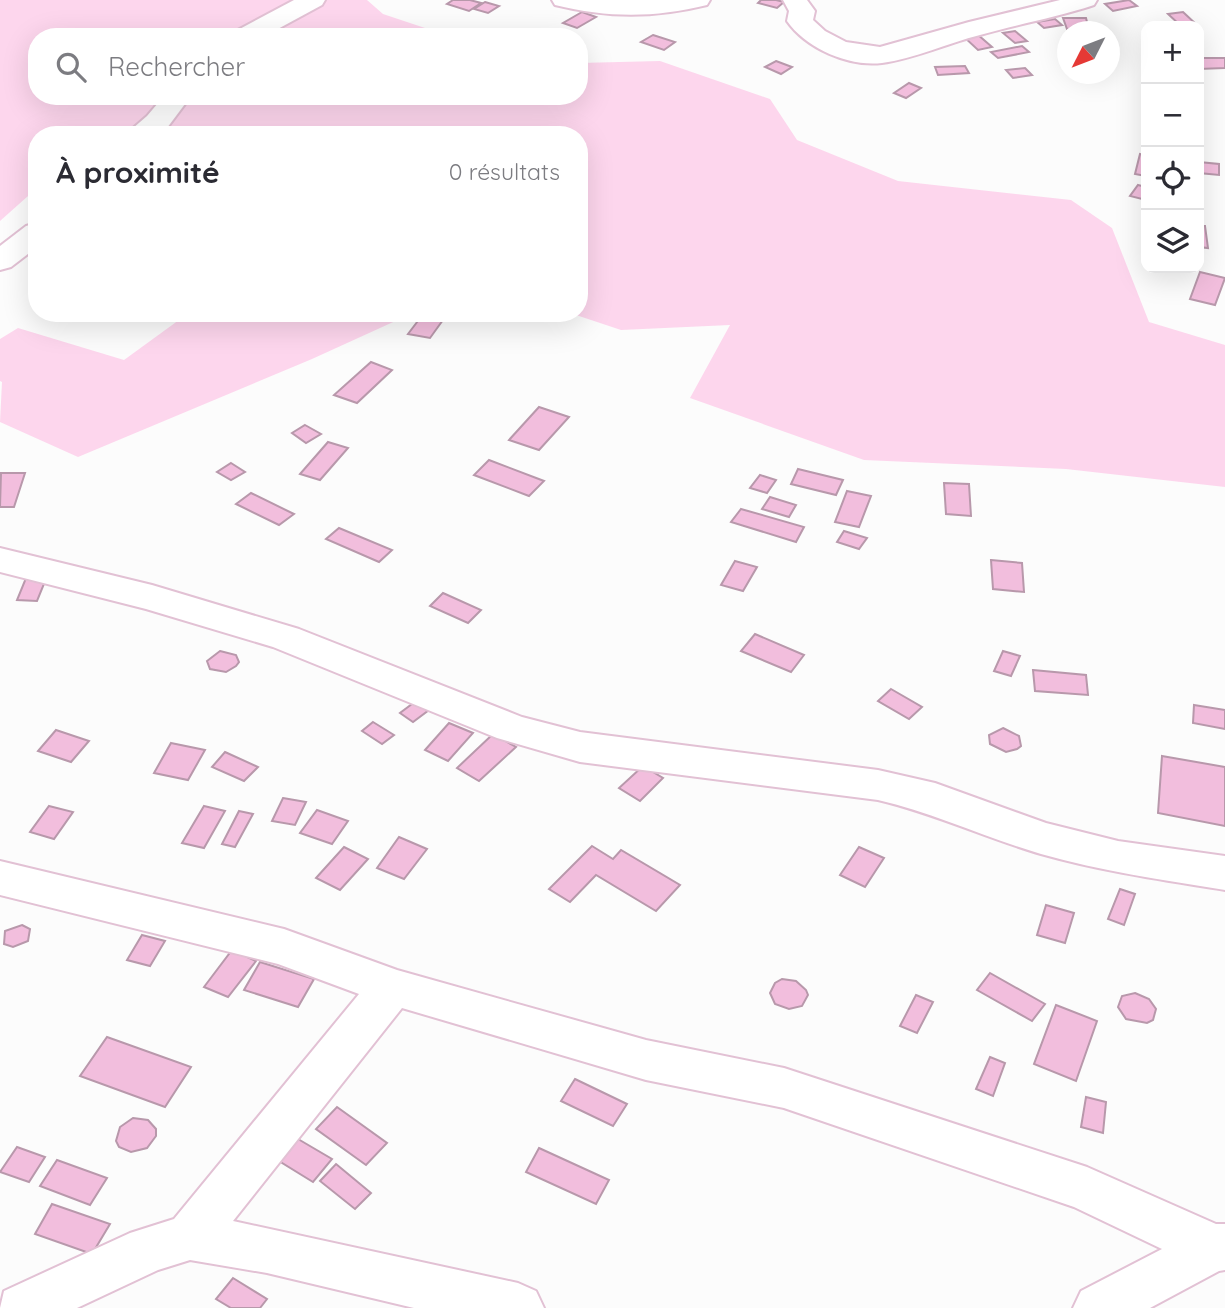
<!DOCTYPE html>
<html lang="fr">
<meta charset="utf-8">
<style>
:root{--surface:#fff;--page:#f7f7f7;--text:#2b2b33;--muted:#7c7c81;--line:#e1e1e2}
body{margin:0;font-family:Quicksand,sans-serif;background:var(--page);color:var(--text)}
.controls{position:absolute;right:21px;top:21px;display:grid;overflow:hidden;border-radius:14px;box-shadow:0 7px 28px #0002}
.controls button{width:63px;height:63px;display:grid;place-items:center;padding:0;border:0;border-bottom:2px solid var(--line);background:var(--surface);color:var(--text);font:35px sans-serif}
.compass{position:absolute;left:1057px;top:21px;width:63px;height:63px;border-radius:50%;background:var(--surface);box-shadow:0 7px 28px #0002;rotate:228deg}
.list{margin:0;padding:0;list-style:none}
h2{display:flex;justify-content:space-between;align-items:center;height:91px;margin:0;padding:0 28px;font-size:30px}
h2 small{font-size:23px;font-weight:400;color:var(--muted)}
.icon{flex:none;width:38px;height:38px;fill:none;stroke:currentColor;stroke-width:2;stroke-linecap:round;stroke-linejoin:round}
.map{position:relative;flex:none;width:1225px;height:1308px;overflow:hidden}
.search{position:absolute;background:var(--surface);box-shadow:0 7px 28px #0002;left:28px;top:28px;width:560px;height:77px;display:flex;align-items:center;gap:18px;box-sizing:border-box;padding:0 24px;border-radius:28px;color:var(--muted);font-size:26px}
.panel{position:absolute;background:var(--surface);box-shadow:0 7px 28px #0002;left:28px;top:126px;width:560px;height:196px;border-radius:28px}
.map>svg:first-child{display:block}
</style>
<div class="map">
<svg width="1225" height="1308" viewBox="0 0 1225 1308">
<rect width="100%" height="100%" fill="#fcfcfc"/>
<!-- green -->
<g fill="#fdd6ed">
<polygon points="0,0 367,0 383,14 452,37 37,37 37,96 579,96 579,63 660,61 770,99 797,140 898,181 1071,200 1112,228 1149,322 1225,345 1225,487 1066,469 864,460 690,398 730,325 621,330 570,313 579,313 579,135 37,135 37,188 0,221"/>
<polygon points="169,313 413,313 312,359 78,457 0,422 2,382 0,381 0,339 18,328 124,360 179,320"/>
</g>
<!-- building -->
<g fill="#f2bedd" stroke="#b898ab" stroke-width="2">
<polygon points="453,0 470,0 481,3 469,11 447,4"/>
<polygon points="761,0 776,0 784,2 777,8 758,3"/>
<polygon points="1129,0 1137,6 1113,11 1105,4"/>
<polygon points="485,2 499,6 488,13 474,9"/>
<polygon points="582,12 596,17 577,28 563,23"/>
<polygon points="1183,12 1198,26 1181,26 1168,14"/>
<polygon points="1063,18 1086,18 1089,30 1067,29"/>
<polygon points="1055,19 1062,25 1044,28 1037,22"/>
<polygon points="1015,31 1027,41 1015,43 1003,33"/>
<polygon points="977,34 992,47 978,50 963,36"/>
<polygon points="653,35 675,42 664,50 641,42"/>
<polygon points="1022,46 1029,52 998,58 991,52"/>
<polygon points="1199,58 1225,58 1225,68 1199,69"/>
<polygon points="776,61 792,67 781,74 765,67"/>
<polygon points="965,66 969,73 938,75 935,67"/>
<polygon points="1025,68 1032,75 1013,78 1006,70"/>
<polygon points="909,83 921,88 906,98 894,93"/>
<polygon points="1140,154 1146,155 1146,176 1135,174"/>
<polygon points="1199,162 1219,164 1219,175 1199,173"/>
<polygon points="1138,185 1146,187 1146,200 1130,196"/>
<polygon points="1199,226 1205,226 1208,248 1199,247"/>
<polygon points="1200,272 1225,278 1215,305 1190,299"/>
<polygon points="424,313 448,313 430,338 408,334"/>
<polygon points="371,362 392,370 357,403 334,395"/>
<polygon points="539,407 569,417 539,450 509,440"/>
<polygon points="305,425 321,434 306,443 292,433"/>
<polygon points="328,442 348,448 320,480 300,474"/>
<polygon points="489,460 544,481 529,496 474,475"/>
<polygon points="231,463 245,472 231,480 217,472"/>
<polygon points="798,469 843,480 836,495 791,484"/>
<polygon points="1,473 25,473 14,507 0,507"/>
<polygon points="760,475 776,480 767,493 750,488"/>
<polygon points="944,483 969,484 971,516 946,514"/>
<polygon points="847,491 871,496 859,527 835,522"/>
<polygon points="251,493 294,514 279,525 236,504"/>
<polygon points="770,497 796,505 789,517 762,509"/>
<polygon points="741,509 804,527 796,542 731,522"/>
<polygon points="339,528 392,550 379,562 326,539"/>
<polygon points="844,531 867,538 859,549 837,542"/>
<polygon points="991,560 1022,563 1024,592 993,589"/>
<polygon points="735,561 757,567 743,591 721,585"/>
<polygon points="26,578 46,579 37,601 17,600"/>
<polygon points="443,593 481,610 468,623 430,606"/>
<polygon points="755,634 804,655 791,672 741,651"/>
<polygon points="220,651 236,655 239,662 236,666 226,672 210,669 207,661"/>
<polygon points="1003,651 1020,656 1011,676 994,671"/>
<polygon points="1033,670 1086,675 1088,695 1035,691"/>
<polygon points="891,689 922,707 909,719 878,701"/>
<polygon points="416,701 429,710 413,722 400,713"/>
<polygon points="1194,705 1225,710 1225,729 1193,723"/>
<polygon points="373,722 394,735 382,744 362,731"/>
<polygon points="449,723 473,733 448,761 425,750"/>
<polygon points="1003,728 1019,736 1021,746 1017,749 1006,752 990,744 989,735"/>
<polygon points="56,730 89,741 71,762 38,751"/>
<polygon points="493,734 516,747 479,781 457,768"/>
<polygon points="171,743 205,750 188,780 154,773"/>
<polygon points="225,752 258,767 244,781 212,767"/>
<polygon points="1162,756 1225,767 1225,826 1158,813"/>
<polygon points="643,766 663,778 640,801 619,788"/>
<polygon points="283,798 306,802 295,825 272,821"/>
<polygon points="49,806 73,812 54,839 30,832"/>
<polygon points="204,806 225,811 204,848 182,843"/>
<polygon points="317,810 348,821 332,844 300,833"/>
<polygon points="239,811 253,814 235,847 222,844"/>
<polygon points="399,837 427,849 404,879 377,868"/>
<polygon points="592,846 613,859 621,850 680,885 656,911 596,875 570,902 549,889"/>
<polygon points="344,847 368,859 340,890 316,878"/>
<polygon points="859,847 884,858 865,887 840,875"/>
<polygon points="1120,889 1135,894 1124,925 1108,919"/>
<polygon points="1046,905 1074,913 1065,943 1037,935"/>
<polygon points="22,925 30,929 28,941 13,947 4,944 5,931"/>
<polygon points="142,935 165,941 150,966 127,960"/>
<polygon points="232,950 256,961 228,997 204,987"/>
<polygon points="260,962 314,979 298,1007 244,990"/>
<polygon points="990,973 1045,1004 1032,1021 977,990"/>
<polygon points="782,979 796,981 806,990 808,995 802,1006 789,1009 775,1004 770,993 775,983"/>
<polygon points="1135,993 1149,999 1156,1009 1153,1020 1147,1023 1126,1019 1118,1007 1122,996"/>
<polygon points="916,995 933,1002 917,1033 900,1026"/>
<polygon points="1056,1005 1097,1021 1076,1081 1034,1064"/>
<polygon points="107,1037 191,1067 165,1107 80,1076"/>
<polygon points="990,1057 1005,1063 993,1096 976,1089"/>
<polygon points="575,1079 627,1104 613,1126 561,1101"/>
<polygon points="1086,1097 1106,1102 1103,1133 1081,1127"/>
<polygon points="337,1107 387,1143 366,1165 316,1129"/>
<polygon points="133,1118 148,1120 156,1129 156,1136 147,1148 131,1152 119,1147 116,1141 120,1127"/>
<polygon points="298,1139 332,1159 313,1182 279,1161"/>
<polygon points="17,1147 45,1157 29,1182 0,1172"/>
<polygon points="539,1148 609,1180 596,1204 526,1172"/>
<polygon points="57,1160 107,1178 90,1205 40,1186"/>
<polygon points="336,1164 371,1193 355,1209 320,1181"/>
<polygon points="52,1204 110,1224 92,1254 35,1234"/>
<polygon points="233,1278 267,1299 260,1308 231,1308 216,1299"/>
</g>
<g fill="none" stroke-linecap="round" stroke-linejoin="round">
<!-- minor casing -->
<g stroke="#e2c1d4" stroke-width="4">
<g id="minor">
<polygon points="294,0 325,0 322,5 263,37 230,37 234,32"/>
<path d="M552,0H710L707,5C654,18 608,18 555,5Z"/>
<path d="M783,0H807L815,11L813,20L825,31L846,42L880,47L969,22L1060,0H1097L1094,5C1055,18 1018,24 980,35C948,43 914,59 882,63C848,67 806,48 787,21L789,11Z"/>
<polygon points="164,96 191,96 167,128 157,135 125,135 147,116"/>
<polygon points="37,223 37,247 11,267 0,270 0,246 26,226"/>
<path d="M0,548L152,585L299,629L522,717L580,732L878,770L935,783L1046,823L1118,841L1225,856V890C1163,880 1101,871 1041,854C986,838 934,813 878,800L580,762L497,738L273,647L146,609L0,572Z"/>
<polygon points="0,861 284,929 397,970 646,1040 784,1068 1087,1167 1216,1224 1225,1224 1225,1270 1219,1271 1150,1308 1073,1308 1081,1291 1162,1249 1074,1207 784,1108 646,1080 402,1008 233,1221 518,1283 536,1291 544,1308 414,1308 267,1273 190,1260 158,1270 77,1308 0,1308 4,1291 130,1233 174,1219 359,994 278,964 0,895"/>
</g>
</g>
<!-- minor -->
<use href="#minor" fill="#fff" fill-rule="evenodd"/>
</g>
</svg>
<div class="controls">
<button>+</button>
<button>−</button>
<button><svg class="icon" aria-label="locate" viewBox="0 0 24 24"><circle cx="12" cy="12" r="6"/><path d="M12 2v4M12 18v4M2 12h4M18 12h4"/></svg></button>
<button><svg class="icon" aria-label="layers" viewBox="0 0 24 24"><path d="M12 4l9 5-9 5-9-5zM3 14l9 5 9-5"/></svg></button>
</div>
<svg class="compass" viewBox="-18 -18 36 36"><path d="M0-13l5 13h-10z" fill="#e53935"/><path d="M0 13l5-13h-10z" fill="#7c7c81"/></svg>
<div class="search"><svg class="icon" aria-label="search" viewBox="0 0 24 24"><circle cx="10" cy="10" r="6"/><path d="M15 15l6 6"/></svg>Rechercher</div>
<section class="panel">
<h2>À proximité<small>0 résultats</small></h2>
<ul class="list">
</ul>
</section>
</div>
